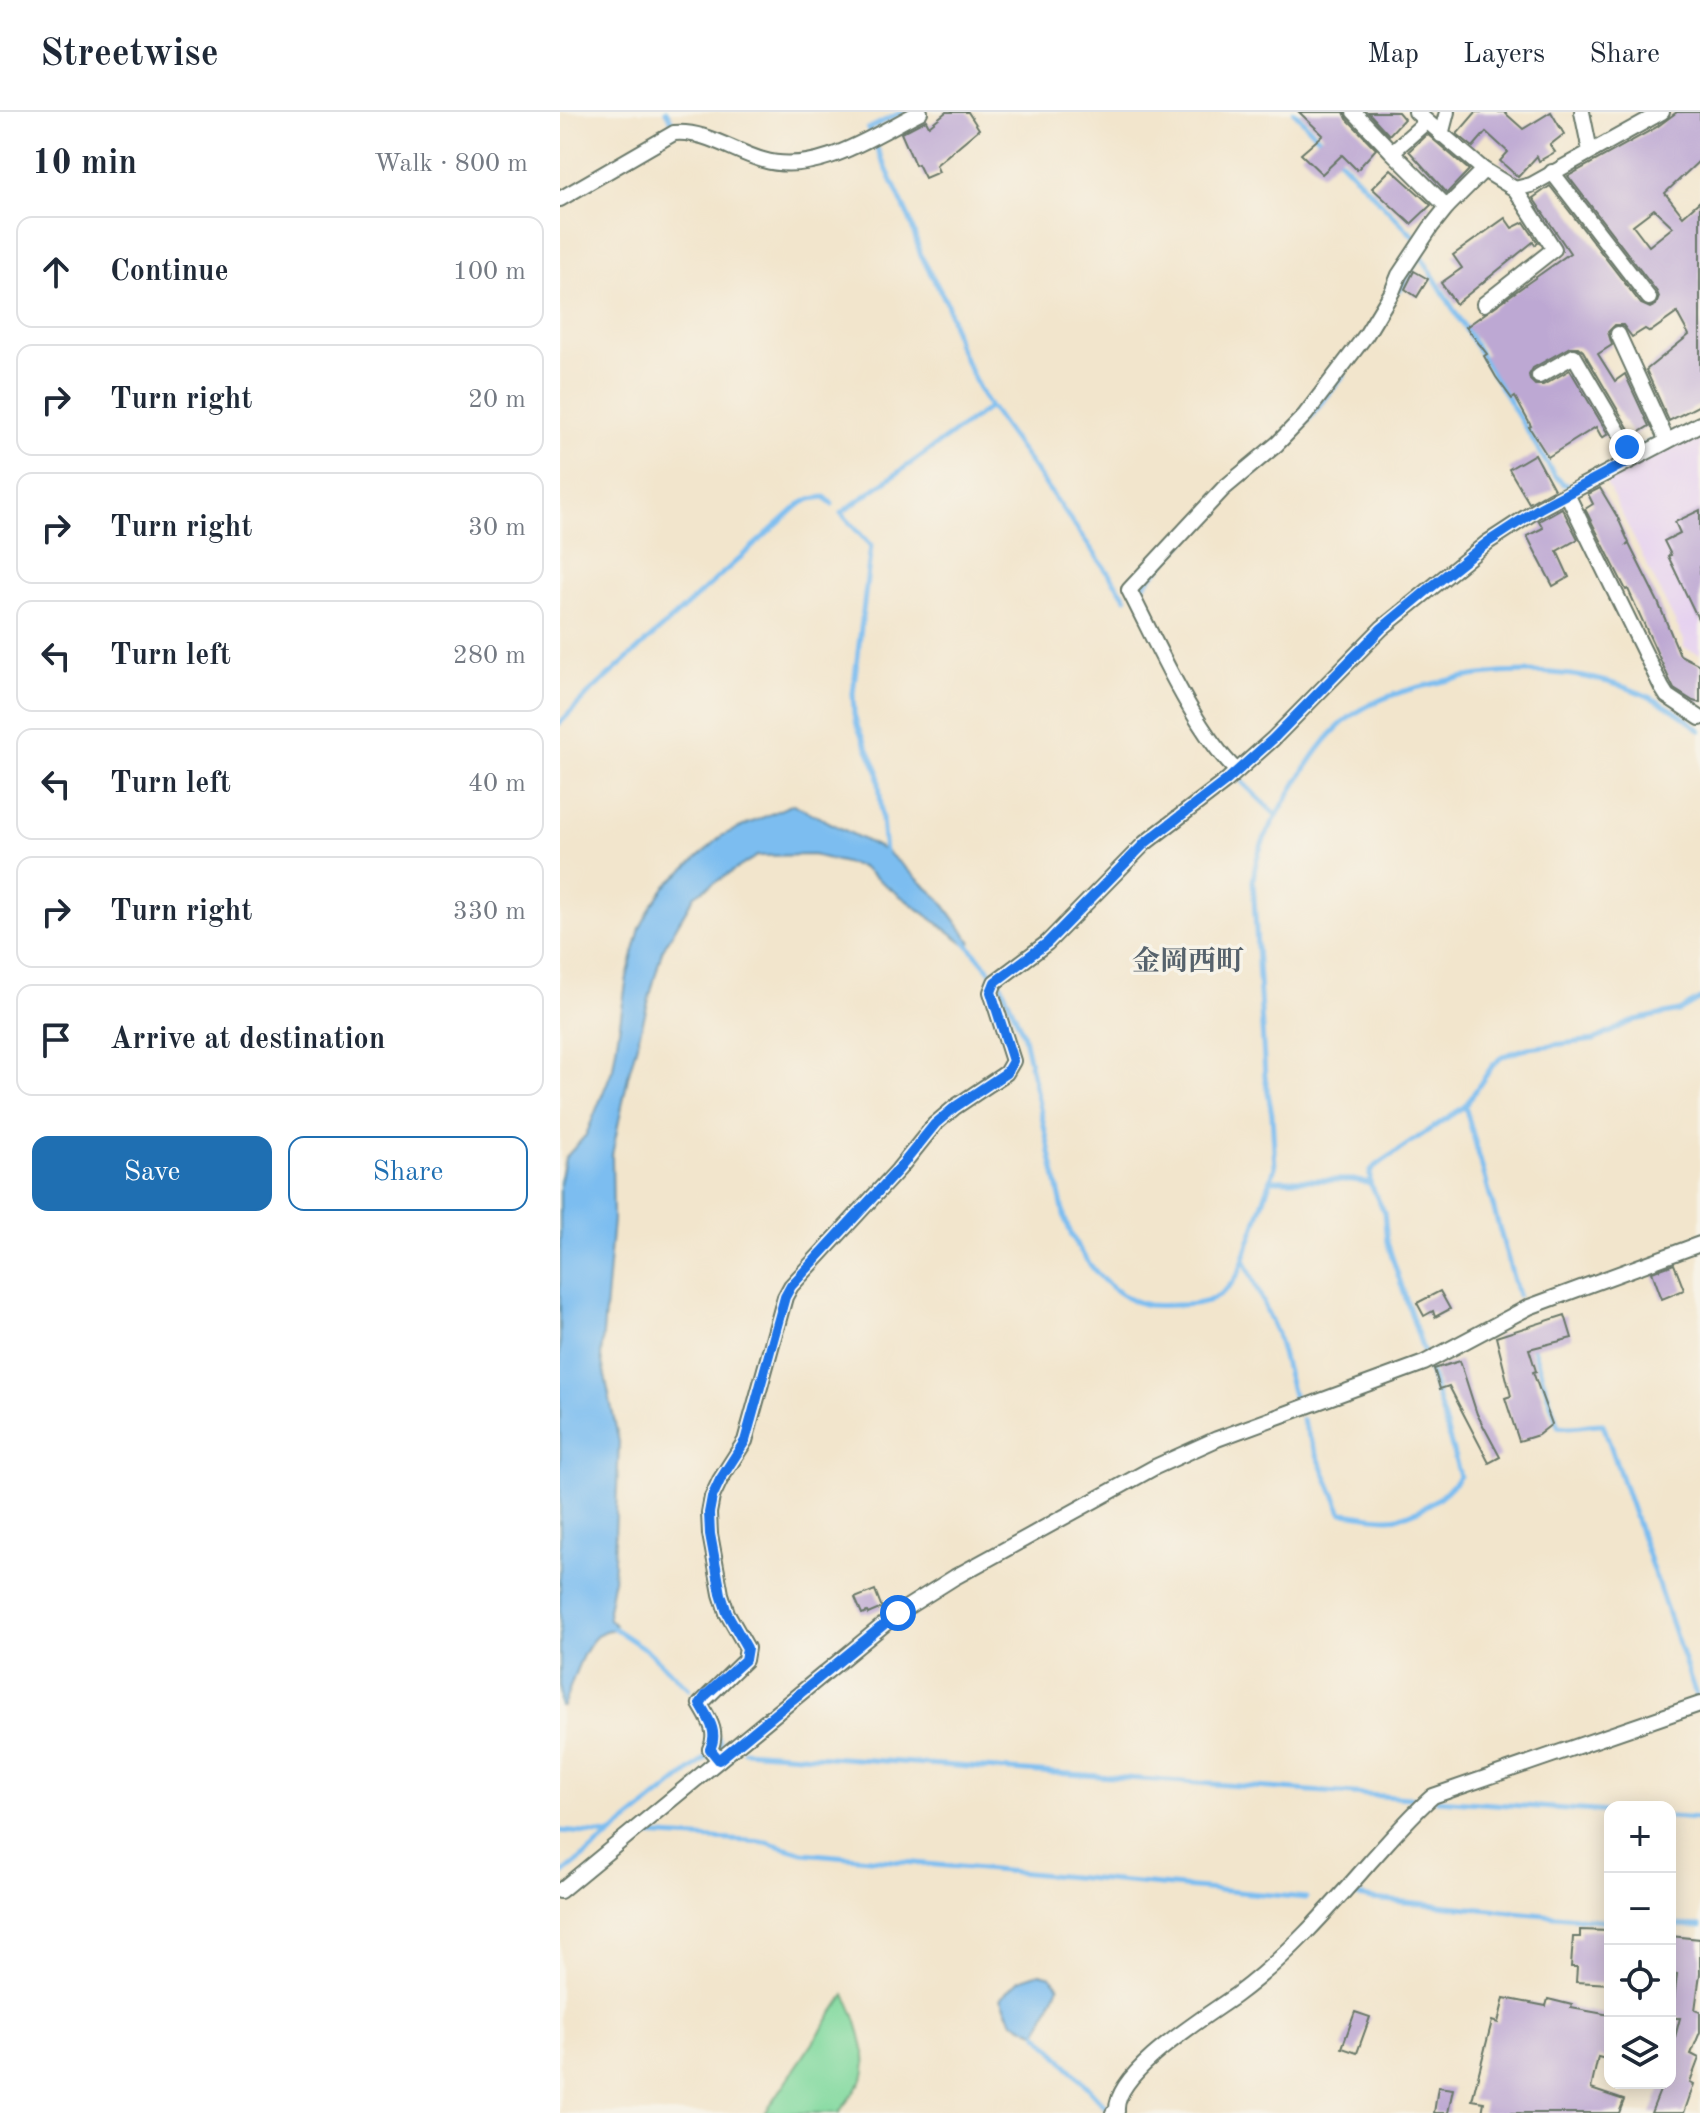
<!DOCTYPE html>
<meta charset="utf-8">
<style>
:root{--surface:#fff;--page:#f6f6f7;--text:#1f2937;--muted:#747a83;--line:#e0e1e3;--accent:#1f6fb2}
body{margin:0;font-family:"Old Standard TT","Noto Serif JP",serif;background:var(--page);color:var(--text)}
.controls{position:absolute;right:24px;bottom:24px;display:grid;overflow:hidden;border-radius:16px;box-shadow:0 4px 20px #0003}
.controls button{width:72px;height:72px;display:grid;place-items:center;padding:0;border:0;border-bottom:2px solid var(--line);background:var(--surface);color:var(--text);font:40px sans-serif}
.stop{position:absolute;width:24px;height:24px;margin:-18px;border:6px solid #1a73e8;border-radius:50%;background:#fff}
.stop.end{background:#1a73e8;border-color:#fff;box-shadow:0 2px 8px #0008}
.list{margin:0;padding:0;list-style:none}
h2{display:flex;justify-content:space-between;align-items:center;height:104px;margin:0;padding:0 32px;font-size:34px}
h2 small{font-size:26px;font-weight:400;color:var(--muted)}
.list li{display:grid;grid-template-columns:52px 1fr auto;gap:24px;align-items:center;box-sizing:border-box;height:112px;margin:0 16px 16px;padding:0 16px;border:2px solid var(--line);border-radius:16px}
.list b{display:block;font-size:30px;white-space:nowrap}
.list em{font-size:26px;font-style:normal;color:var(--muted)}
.actions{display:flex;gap:16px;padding:24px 32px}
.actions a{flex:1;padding:18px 0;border:2px solid var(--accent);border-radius:16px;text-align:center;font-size:28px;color:var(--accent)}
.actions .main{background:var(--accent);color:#fff}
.icon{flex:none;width:44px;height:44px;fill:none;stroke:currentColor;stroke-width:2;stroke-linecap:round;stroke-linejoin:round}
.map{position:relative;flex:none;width:1140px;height:2001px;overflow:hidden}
header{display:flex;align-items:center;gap:48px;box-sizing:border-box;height:112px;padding:0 40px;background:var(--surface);border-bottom:2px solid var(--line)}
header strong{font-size:38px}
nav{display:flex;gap:44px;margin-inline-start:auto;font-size:28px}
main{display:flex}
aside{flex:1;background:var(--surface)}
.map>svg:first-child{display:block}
</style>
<header>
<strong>Streetwise</strong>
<nav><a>Map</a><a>Layers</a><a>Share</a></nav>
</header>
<main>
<aside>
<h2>10 min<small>Walk · 800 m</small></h2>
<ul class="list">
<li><svg class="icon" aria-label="ahead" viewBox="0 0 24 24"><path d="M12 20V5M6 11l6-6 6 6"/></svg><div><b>Continue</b></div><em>100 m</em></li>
<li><svg class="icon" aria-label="right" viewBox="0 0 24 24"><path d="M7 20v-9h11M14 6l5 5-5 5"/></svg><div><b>Turn right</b></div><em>20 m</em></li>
<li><svg class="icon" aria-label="right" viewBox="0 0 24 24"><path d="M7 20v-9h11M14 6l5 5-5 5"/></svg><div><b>Turn right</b></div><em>30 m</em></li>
<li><svg class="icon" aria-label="left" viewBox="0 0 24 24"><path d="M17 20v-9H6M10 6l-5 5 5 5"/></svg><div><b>Turn left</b></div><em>280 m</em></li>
<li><svg class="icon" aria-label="left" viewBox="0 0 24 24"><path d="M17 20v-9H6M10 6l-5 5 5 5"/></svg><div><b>Turn left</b></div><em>40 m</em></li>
<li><svg class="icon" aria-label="right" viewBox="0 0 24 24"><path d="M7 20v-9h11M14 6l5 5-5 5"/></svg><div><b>Turn right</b></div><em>330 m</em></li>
<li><svg class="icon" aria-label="arrive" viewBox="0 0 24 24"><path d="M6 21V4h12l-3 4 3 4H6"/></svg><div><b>Arrive at destination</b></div></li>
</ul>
<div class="actions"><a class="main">Save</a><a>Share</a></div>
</aside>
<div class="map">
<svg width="1140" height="2001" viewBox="0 0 1140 2001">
<rect width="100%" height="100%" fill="#f7f3e8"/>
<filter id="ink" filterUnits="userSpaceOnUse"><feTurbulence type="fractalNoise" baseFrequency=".0125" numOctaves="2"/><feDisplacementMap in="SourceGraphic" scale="16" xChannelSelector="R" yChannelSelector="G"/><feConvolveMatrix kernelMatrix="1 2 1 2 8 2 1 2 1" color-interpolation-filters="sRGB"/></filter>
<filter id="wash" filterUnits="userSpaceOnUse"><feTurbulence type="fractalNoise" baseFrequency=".006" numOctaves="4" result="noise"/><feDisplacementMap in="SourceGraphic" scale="32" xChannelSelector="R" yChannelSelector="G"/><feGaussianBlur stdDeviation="1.8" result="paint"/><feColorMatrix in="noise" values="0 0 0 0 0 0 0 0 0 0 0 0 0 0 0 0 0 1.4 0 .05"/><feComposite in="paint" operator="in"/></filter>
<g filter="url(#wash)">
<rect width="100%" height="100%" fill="#f2e5cc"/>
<!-- built -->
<polygon fill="#e6d2f0" points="1140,319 1140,542 1124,536 1124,528 1045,368"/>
<!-- green -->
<path fill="#80d99e" stroke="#508b69" stroke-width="2" d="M285,1883C295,1898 310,1945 304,1963C299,1976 286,1989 279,2001H205Z"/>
<!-- water -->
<g fill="#7bbdf0" stroke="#4d7d92" stroke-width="2">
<path d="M233,692L326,739L380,787L411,830L407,833L301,755L253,743L197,744L135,783L102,839L68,965L52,1043L53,1108L41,1245L59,1330L53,1471L48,1498L49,1507L55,1513L51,1518C25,1518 12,1573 3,1594H0V1071L5,1046L26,1023L53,956L67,865L80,816L91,795L105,775L163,723Z"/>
<polygon points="480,1861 491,1864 499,1874 477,1921 453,1910 441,1886 459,1868"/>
</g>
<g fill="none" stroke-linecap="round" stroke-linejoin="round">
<!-- stream -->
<g stroke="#7bbdf0" stroke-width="5">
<polyline points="106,0 114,12 130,15"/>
<polyline points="734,0 764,31"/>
<polyline points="309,19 308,17 342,0"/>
<polyline points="315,32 350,108 361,144 387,191 398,233 423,285 566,486"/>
<polyline points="776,44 855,126"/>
<polyline points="861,144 994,363 1004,372 1012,374"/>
<polyline points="840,178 861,142"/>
<polyline points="1073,340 1091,329"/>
<polyline points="690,363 733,327 784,263"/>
<polyline points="579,478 673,377"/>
<polyline points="0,611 28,582 239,393 250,387 265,385 272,392"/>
<polyline points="682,670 717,704"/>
<polyline points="325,742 318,659 298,616 294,602 293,581 311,434 281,401 430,295"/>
<path d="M404,828L441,872L463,921L505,1107C518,1143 548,1185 588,1193C597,1194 609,1193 619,1193C647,1193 664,1186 679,1161L715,1055L712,1002L705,965L693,769C697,732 709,718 727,686C745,657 762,626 790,605C813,588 841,579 868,573C959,550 1067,554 1140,618"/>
<polyline points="905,994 958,1183"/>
<polyline points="711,1068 793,1068 810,1071 824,1100 827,1130 864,1241"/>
<polyline points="810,1071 810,1061 814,1055 905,994 933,953 943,944 968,936 1034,928 1075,908 1119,899 1140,887"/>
<polyline points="685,1149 717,1222 734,1287"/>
<path d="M972,1233L998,1314C1011,1318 1028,1311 1043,1312L1138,1589"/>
<path d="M742,1308L782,1401C797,1402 813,1406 828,1406C854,1406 885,1385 900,1364L870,1259"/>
<polyline points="49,1513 88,1539 129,1577"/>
<polyline points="184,1639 864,1687"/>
<polyline points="877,1688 1050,1700"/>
<polyline points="1110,1705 1140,1707"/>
<polyline points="0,1719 51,1723"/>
<polyline points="84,1723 206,1730 243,1741 746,1786"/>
<polyline points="0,1764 161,1634 159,1626"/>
<polyline points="791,1782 812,1787 1050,1809"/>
<polyline points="1110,1813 1140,1814"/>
<polyline points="477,1921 550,2000"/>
</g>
</g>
<g id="blocks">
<!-- building -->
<g fill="#bda8d3" fill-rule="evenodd">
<polygon points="386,0 408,0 419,17 376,53 379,60 365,66 358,52 355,53 341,21 366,8 369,14"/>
<polygon points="739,0 784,0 787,7 816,37 797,58 782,43 762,62 741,42 763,23"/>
<polygon points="808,0 838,0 844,7 829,23"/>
<polygon points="916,0 944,0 963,17 991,0 1004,22 990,33 995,40 979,49 977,44 958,65 940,49 948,40 926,20 913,35 897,22"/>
<path d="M1117,0H1140V48L1105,81L1123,104L1140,89V293L1109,309L1086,258L1129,223L1117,201L1090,220L1085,217L1072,225L1063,213H1055L1048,220L1052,233L1038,242L1055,269L1065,262L1089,314L1073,324L1023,239L1018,235H1010L973,256L969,263L970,268L975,273H983L1010,258L1048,322L1042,326L1036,315L988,345L969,315L971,314L955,285L952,287L936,265L924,244L927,242L906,215L1010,141L973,86L990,74L1081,192L1090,196L1096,193L1099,185L1097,180L1008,64L1097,15ZM1094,97L1113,115L1089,134L1073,113Z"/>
<polygon points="867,22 909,58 887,81 849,39"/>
<polygon points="831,57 871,93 851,112 812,76"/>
<polygon points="945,106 952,116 964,110 978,131 975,133 973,130 896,192 881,171 902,156 893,143"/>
<polygon points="854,159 868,167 857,185 845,177"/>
<polygon points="975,342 994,377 969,391 949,357"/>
<polygon points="1040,376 1058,406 1069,431 1066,434 1069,432 1098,490 1120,543 1140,553 1140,591 1133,589 1114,577 1111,571 1068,477 1066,478 1025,397 1033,392 1028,382"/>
<polygon points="1002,396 1018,427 997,439 1009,465 993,474 967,424 983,416 979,409"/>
<polygon points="1140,398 1140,511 1108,444 1111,443 1104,429 1120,421 1115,410"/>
<polygon points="1114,1152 1124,1178 1102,1187 1092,1160"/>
<polygon points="880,1179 890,1197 875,1205 873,1199 864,1204 857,1191"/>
<polygon points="1005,1203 1012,1226 969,1237 976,1259 973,1260 992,1312 978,1323 959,1329 945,1286 951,1284 936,1225"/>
<polygon points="900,1249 917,1302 940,1345 929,1351 889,1274 880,1277 874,1257"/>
<polygon points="315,1478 322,1496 308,1502 307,1500 302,1502 295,1486"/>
<polygon points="1020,1818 1050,1819 1050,1872 1016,1870 1017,1855 1011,1855 1013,1825 1020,1825"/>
<polygon points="1110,1824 1140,1827 1140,1862 1135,1898 1140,1900 1140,1920 1131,1942 1139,1946 1130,1970 1134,1972 1124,2001 1091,2001 1103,1971 1110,1971 1110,1944 1120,1906 1112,1906 1117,1862 1110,1862"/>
<polygon points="944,1886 986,1894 988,1887 1012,1893 1011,1896 1050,1903 1050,1948 1038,1945 1031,1977 1064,1988 1059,2001 922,2001 924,1990 912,1988 932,1909 938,1911"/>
<polygon points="795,1900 810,1905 797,1941 782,1936"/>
<polygon points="878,1975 893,1977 888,2001 874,2001"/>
</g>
</g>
</g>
<g filter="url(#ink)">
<use href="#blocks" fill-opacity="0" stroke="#697869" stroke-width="2"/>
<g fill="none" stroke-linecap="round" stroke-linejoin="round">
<!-- minor casing -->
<g stroke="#697869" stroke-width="18">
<g id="minor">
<polyline points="794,0 832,40 866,10"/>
<polyline points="856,0 924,58"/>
<polyline points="1022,0 1030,39"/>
<polyline points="881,23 887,0"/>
<polyline points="832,40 887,95"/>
<polyline points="992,60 1089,186"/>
<path d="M0,87L114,21C145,18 174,40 203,48C257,64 314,23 360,0"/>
<polyline points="924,192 994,137 955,77"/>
<polyline points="1058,222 1107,329"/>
<polyline points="979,264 1014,244 1074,346"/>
<polyline points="1007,382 1102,576 1107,584 1140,606"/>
<path d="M677,659C635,620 596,530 569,478L663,377L717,332L745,303L806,223L832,180L839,163L871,115L887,95L924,58L955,77L971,73L1102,0"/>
<path d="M159,1648L150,1637C159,1620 148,1606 140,1592L185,1548L187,1536L167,1501L161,1482L150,1422L149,1401L152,1385L160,1368L185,1329L225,1185L231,1174L338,1058L375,1012L395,995L446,961L453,949L431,880L435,870L487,831L585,731L666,669L713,627L822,516L928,430L980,396L1140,312"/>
<polyline points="0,1779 338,1501 395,1465 595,1355 657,1327 864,1251 969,1195 1140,1132"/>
<path d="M553,2001L557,1999C554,1960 647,1904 676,1883C726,1846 769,1797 810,1750C830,1728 850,1704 873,1684L1140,1592"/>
</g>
</g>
<!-- minor -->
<use href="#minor" stroke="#fff" stroke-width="14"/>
</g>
</g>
<g fill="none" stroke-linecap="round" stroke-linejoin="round" filter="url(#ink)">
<!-- route -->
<path stroke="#1a73e8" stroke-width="10" d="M338,1501L159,1648L150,1637C159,1620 148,1606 140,1592L146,1583L185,1548L187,1536L167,1501L161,1482L150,1422L149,1401L152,1385L160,1368L185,1329L225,1185L231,1174L338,1058L375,1012L395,995L446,961L453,949L431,880L435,870L487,831L585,731L666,669L713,627L822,516L870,476L928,430L980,396L1074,346L1067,335"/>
</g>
<g text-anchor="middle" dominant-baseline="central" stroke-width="7" stroke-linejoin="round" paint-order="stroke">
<!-- quarter labels -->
<g font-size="28" font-weight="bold" fill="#56626c" stroke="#f7f3e8">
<text x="628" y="851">金岡西町</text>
</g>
</g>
</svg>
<div class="controls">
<button>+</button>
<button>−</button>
<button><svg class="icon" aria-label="locate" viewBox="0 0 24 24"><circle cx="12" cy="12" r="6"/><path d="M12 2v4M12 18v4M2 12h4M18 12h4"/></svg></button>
<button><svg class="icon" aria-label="layers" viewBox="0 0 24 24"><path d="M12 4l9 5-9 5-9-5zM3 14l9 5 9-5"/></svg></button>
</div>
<div class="stop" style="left:338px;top:1501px"></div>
<div class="stop end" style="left:1067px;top:335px"></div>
</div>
</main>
